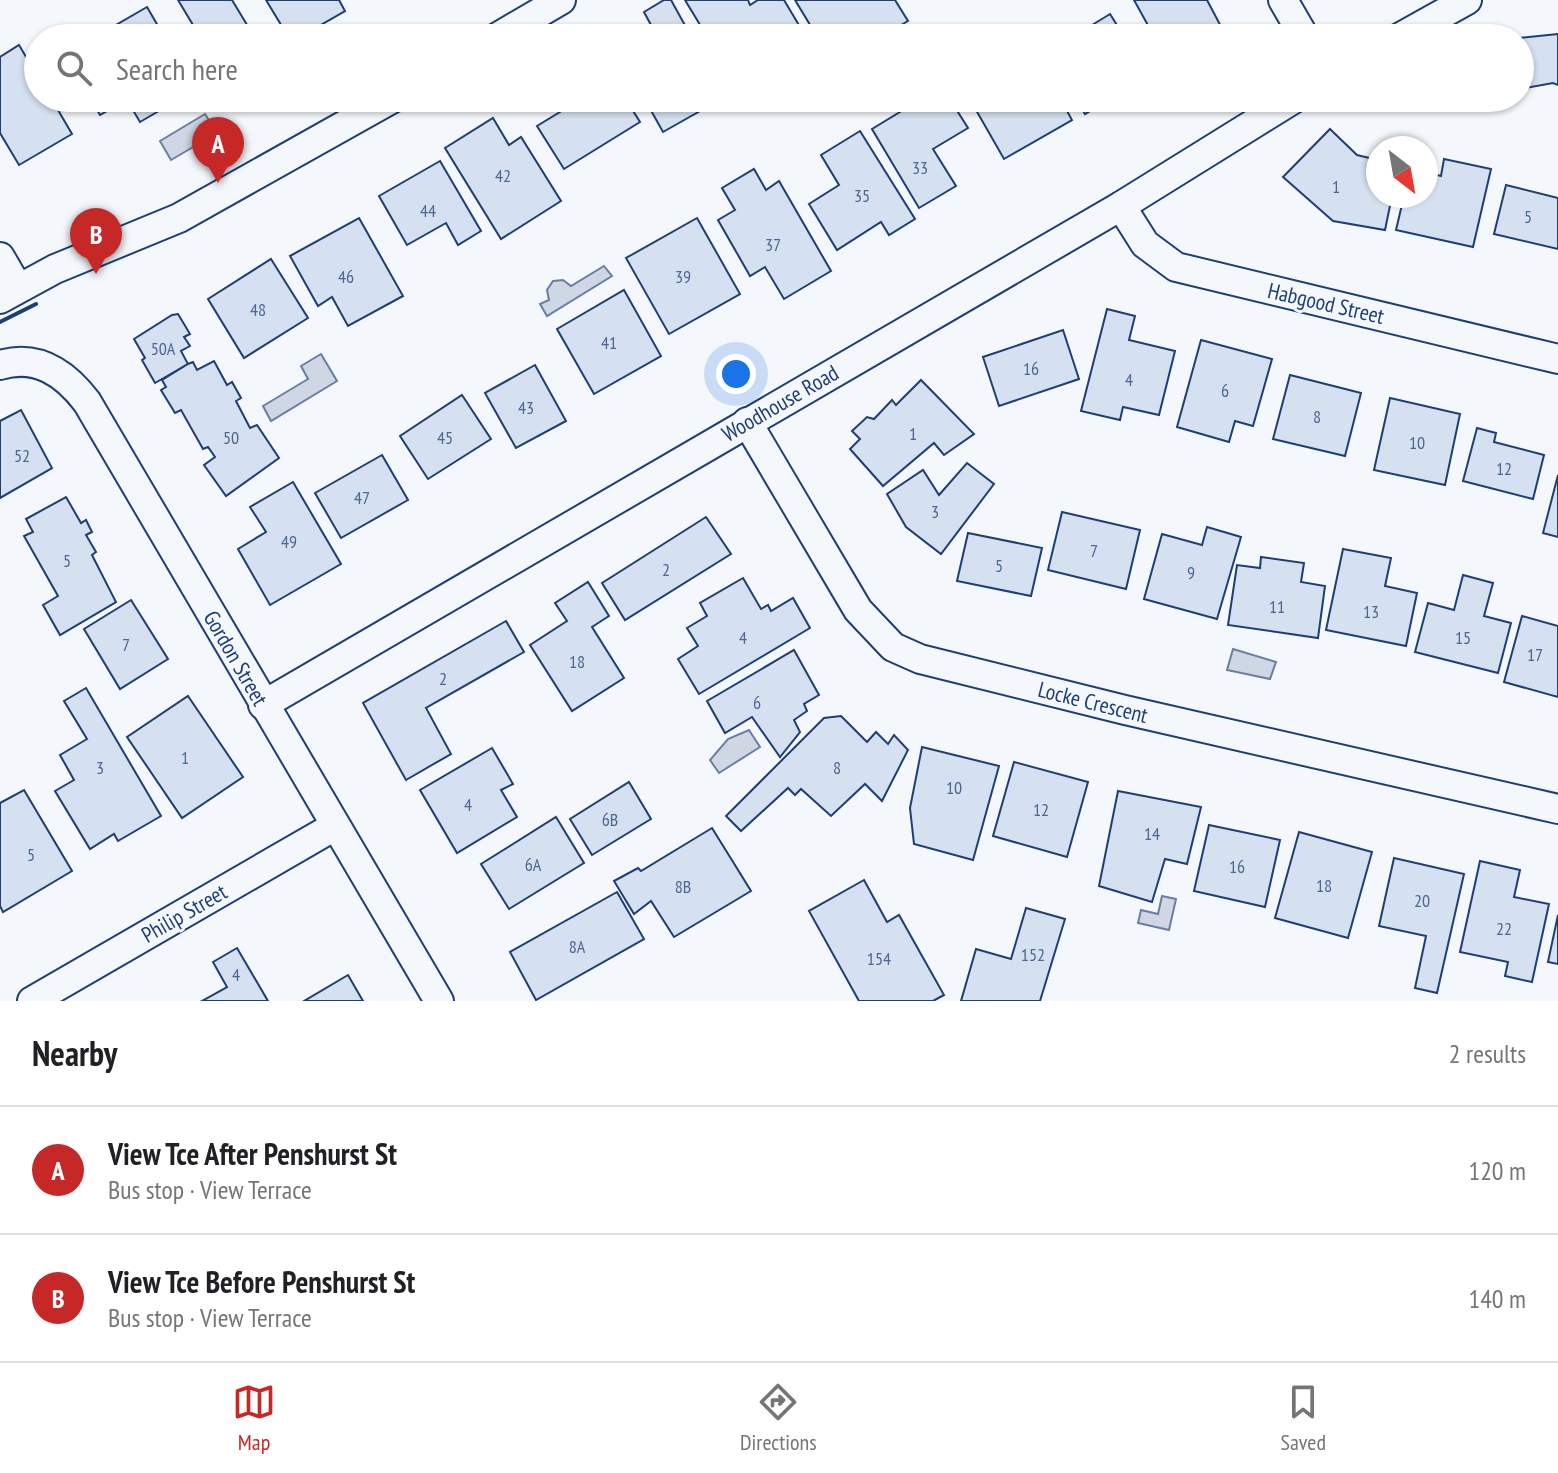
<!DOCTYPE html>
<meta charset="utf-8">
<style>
:root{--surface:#fff;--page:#f6f6f6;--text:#202124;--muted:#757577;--line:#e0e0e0;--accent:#c62828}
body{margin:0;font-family:"PT Sans Narrow",sans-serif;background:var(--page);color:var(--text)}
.compass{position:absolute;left:1366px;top:136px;width:72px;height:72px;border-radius:50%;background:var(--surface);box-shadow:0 2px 6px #0004;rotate:149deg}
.you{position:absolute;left:736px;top:374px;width:28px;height:28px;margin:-20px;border:6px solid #fff;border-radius:50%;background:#1a73e8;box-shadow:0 0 0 12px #1a73e833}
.badge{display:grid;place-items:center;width:52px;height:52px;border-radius:50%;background:var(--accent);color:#fff;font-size:26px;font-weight:700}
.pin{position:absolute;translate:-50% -66px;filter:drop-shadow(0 2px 4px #0008)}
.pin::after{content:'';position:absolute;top:42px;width:28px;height:24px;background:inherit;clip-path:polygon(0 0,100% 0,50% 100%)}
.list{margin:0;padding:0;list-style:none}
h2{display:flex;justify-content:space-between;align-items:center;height:104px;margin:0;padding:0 32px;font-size:34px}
h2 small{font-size:26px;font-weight:400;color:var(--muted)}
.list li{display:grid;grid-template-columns:52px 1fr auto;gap:24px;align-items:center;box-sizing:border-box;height:128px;padding:0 32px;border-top:2px solid var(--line)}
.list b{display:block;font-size:30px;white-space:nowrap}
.list p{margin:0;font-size:26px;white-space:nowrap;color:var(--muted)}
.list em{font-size:26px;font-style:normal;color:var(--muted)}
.icon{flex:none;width:44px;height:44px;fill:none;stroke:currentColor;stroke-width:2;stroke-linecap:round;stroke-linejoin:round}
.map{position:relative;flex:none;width:1558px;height:1001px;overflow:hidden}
.search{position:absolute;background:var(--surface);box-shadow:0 2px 6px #0004;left:24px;right:24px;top:24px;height:88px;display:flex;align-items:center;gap:20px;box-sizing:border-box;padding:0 28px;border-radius:44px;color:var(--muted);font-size:30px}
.sheet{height:360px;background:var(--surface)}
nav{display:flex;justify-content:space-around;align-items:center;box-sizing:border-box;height:112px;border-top:2px solid var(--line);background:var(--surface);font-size:22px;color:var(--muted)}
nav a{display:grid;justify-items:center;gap:4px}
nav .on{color:var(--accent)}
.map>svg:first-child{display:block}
</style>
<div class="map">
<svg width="1558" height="1001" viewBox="0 0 1558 1001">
<rect width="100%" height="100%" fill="#f4f7fb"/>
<!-- water -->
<g fill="#cfd7e4" stroke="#687fa3" stroke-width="2">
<polygon points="205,114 217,133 171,160 160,141"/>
<polygon points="604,266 612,276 547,316 540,304 549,300 547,290 553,281 563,280 571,286"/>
<polygon points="321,354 337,381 271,421 263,406 308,379 301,366"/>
<polygon points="1233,649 1276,662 1270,679 1227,670"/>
<polygon points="749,730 760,747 719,773 710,760 728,739"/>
<polygon points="1162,896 1176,899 1169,930 1138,923 1141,910 1158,914"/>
</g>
<!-- building -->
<g fill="#d5e0f0" stroke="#1d3f73" stroke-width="2">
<polygon points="178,0 232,0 255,38 184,38 196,30"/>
<polygon points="266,0 339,0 345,11 298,38 289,38"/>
<polygon points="664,0 671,0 692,38 658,38 644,12"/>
<polygon points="685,0 748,0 750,5 758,0 784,0 806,37 708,38"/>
<polygon points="795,0 895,0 908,21 879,38 840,38 836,31 818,38"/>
<polygon points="1134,0 1207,0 1225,34 1218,38 1155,38"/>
<polygon points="147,7 165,38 98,38 97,36"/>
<polygon points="1110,14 1125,38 1071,38"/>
<polygon points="1558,34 1558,85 1553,83 1520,89 1520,38"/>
<polygon points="19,45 38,77 38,98 51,98 72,134 19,165 0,133 0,57"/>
<polygon points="90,98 181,98 140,122 127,100 100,115"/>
<polygon points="583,98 625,98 640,122 564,169 537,126"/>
<polygon points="644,98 723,98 663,132"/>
<polygon points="923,98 949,98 968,128 933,149 956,186 919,208 872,129"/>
<polygon points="980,98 1060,98 1072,120 1004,159 972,103"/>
<polygon points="1076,98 1112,98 1085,114"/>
<polygon points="493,118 509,145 521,137 561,201 501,239 445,148"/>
<polygon points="1330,129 1357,155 1378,160 1378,196 1392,196 1385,230 1333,221 1283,177"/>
<polygon points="860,131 915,219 889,235 881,222 837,250 809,204 839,185 821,155"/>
<polygon points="1444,159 1491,169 1473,247 1396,230 1404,196 1426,196 1426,172 1441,176"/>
<polygon points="440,161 481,231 458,245 446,223 407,245 379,196"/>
<polygon points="754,169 766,190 779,181 831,271 784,299 765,267 750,276 718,220 735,210 722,188"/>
<polygon points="1506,185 1558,198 1558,249 1494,234"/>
<polygon points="359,218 403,296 348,326 332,297 318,306 290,256"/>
<polygon points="697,218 740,294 669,334 626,258"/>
<polygon points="271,259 308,318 244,358 208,299"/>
<polygon points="624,290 661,356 594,394 557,329"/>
<polygon points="1107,309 1135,316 1129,340 1175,351 1159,415 1123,407 1120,420 1081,411"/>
<polygon points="178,314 190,334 184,337 190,346 181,351 188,364 155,383 142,360 145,358 134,339 172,315"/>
<polygon points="1063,330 1079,379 999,406 983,357"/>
<polygon points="1201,340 1272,359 1253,426 1235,421 1229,442 1177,427"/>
<polygon points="214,361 227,385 232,382 241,398 236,401 250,428 257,425 279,458 226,496 204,465 215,457 208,447 203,449 181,410 175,413 161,390 166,387 162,380 188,364 193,362 197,370"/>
<polygon points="535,365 566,421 516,448 485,393"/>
<polygon points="1290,375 1361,393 1345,456 1273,439"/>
<polygon points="921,380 974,434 944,455 934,443 883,486 850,449 860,439 852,431 867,417 874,419 892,400 896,405"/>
<polygon points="462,395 491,439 428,479 400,436"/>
<polygon points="1390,398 1460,414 1445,485 1374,470"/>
<polygon points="21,410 52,468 0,498 0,421"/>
<polygon points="1477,428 1496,433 1494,442 1544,455 1533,499 1463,481"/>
<polygon points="382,455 408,500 341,538 315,493"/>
<polygon points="967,463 994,484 941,554 906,527 887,494 923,470 939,495"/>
<polygon points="1558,475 1558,537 1543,533"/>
<polygon points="293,482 341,564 270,605 238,549 266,532 250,507"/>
<polygon points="66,497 81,523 86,520 92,532 86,535 96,552 92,555 116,602 60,635 43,605 58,596 24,536 33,532 26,519"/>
<polygon points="1062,512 1140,530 1126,589 1048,570"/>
<polygon points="706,517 731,554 625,620 602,583"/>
<polygon points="1207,527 1241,537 1217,619 1144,599 1162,534 1202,545"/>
<polygon points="968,533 1042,548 1031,596 957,581"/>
<polygon points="1343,549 1391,558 1385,586 1417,593 1406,646 1326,630"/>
<polygon points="1261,557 1304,563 1301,582 1325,586 1318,638 1228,625 1237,565 1260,568"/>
<polygon points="1463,575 1493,583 1484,616 1511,623 1498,673 1415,652 1428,603 1454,610"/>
<polygon points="743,578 761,609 768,605 771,611 793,598 810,628 699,694 678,659 698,646 687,628 707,616 700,603"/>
<polygon points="588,582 609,616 592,627 624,678 572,711 530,645 567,621 555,603"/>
<polygon points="131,600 168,659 120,689 84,629"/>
<polygon points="1522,616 1558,626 1558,697 1504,682"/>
<polygon points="506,621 524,652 426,708 451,754 406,780 363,703"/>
<polygon points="794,650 819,695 804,704 807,711 794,720 800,732 780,757 752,717 725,733 707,701"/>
<polygon points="86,688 161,816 118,841 114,834 90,849 55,791 74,780 60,755 87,739 64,701"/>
<polygon points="188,696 243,777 182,818 127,737"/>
<polygon points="841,716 867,742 876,732 888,744 894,735 908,750 882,801 865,784 831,816 801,789 795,795 788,788 741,831 726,816 824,718"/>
<polygon points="922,747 999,766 973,860 914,844 910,808"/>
<polygon points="492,748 513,784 501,790 517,817 457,853 420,790"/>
<polygon points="1014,762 1088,782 1067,857 993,836"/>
<polygon points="629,782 651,819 592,855 570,819"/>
<polygon points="24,790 72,871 3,912 0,906 0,803"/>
<polygon points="1118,791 1201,807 1187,864 1165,859 1152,902 1099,886"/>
<polygon points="556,817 584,863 509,909 481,864"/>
<polygon points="1209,825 1280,840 1265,907 1194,891"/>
<polygon points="712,828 751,891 674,937 651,901 634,914 614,881 638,868 641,871"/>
<polygon points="1299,832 1372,852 1348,938 1275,918"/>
<polygon points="1394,858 1464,874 1437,993 1415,988 1426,936 1379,926"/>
<polygon points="1480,861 1520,870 1514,897 1549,904 1532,982 1505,976 1508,962 1460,952"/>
<polygon points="864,880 887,922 899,915 944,995 933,1001 859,1001 809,911"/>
<polygon points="617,892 644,939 536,1000 510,952"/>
<polygon points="1026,908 1065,919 1040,1001 961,1001 976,949 1011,959"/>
<polygon points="1558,915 1558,964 1548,962"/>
<polygon points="237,948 268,1001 202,1001 227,987 213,962"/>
<polygon points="348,975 363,1001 304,1001"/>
</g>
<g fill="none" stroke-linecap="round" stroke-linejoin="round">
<!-- minor casing -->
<g stroke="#1d3f73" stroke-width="32">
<g id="minor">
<polyline points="1283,0 1305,38"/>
<polyline points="496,38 561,0"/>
<polyline points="1399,38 1467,0"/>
<polyline points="1121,206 1145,244 1176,267 1558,359"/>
<polyline points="0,257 18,288"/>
<polyline points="0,299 55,269 179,218 393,98"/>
<path d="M0,365C37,354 65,373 87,402L439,1001"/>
<polyline points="747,422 858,610 893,647 920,659 1125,710 1558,809"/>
<polyline points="263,705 1121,206 1295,98"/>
<polyline points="32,1001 335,826"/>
</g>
</g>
<!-- minor -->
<use href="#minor" stroke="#f4f7fb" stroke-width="28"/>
<!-- wall -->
<polyline stroke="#1d3f73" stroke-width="4" points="0,322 36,304"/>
</g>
<g text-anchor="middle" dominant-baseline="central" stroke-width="6" stroke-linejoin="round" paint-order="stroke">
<!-- number labels -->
<g font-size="18" fill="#4b6792">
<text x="920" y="167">33</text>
<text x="503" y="175">42</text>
<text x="1336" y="186">1</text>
<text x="862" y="195">35</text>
<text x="428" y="210">44</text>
<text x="1528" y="216">5</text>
<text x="773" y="244">37</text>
<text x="346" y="276">46</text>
<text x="683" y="276">39</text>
<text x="258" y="309">48</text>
<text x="609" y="342">41</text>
<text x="163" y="348">50A</text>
<text x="1031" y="368">16</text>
<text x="1129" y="379">4</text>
<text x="1225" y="390">6</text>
<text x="526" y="407">43</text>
<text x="1317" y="416">8</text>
<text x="913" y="433">1</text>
<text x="231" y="437">50</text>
<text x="445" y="437">45</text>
<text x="1417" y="442">10</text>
<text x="22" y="455">52</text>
<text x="1504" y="468">12</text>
<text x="362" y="497">47</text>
<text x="935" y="511">3</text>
<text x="289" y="541">49</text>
<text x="1094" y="550">7</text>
<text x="67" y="560">5</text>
<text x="999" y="565">5</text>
<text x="666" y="569">2</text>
<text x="1191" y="572">9</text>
<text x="1277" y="606">11</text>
<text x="1371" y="611">13</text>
<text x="743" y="637">4</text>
<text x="1463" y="637">15</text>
<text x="126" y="644">7</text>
<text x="1535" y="654">17</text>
<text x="577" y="661">18</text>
<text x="443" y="678">2</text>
<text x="757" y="702">6</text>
<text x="185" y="757">1</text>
<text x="100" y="767">3</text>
<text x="837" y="767">8</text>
<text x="954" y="787">10</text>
<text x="468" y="804">4</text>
<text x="1041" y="809">12</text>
<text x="610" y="819">6B</text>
<text x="1152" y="833">14</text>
<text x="31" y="854">5</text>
<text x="533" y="864">6A</text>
<text x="1237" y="866">16</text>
<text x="1324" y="885">18</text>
<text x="683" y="886">8B</text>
<text x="1422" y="900">20</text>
<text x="1504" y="928">22</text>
<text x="577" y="946">8A</text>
<text x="1033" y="954">152</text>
<text x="879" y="958">154</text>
<text x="236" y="974">4</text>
</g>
<!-- street labels -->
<g font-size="22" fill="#1d3f73" stroke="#f4f7fb">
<text transform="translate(1326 303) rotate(13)">Habgood Street</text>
<text transform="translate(780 403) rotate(-30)">Woodhouse Road</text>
<text transform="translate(236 658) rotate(60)">Gordon Street</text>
<text transform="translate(1093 702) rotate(14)">Locke Crescent</text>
<text transform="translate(184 913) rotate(-30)">Philip Street</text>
</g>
</g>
</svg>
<svg class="compass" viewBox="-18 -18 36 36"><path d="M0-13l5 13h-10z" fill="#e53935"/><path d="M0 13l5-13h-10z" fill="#757577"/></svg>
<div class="you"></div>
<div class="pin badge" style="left:218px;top:183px">A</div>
<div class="pin badge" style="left:96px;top:274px">B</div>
<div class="search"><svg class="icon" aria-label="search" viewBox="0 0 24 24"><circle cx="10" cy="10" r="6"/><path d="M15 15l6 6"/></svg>Search here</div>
</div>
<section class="sheet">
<h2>Nearby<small>2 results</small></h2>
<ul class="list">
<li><span class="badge">A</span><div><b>View Tce After Penshurst St</b><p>Bus stop · View Terrace</p></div><em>120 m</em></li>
<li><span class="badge">B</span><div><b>View Tce Before Penshurst St</b><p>Bus stop · View Terrace</p></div><em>140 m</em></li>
</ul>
</section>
<nav>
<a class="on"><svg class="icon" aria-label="map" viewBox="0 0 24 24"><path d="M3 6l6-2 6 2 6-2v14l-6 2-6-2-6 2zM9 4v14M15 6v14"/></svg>Map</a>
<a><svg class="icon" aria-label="directions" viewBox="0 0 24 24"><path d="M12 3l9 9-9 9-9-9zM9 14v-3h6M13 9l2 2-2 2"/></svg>Directions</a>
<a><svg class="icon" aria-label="saved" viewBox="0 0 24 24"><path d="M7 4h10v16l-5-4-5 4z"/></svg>Saved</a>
</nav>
